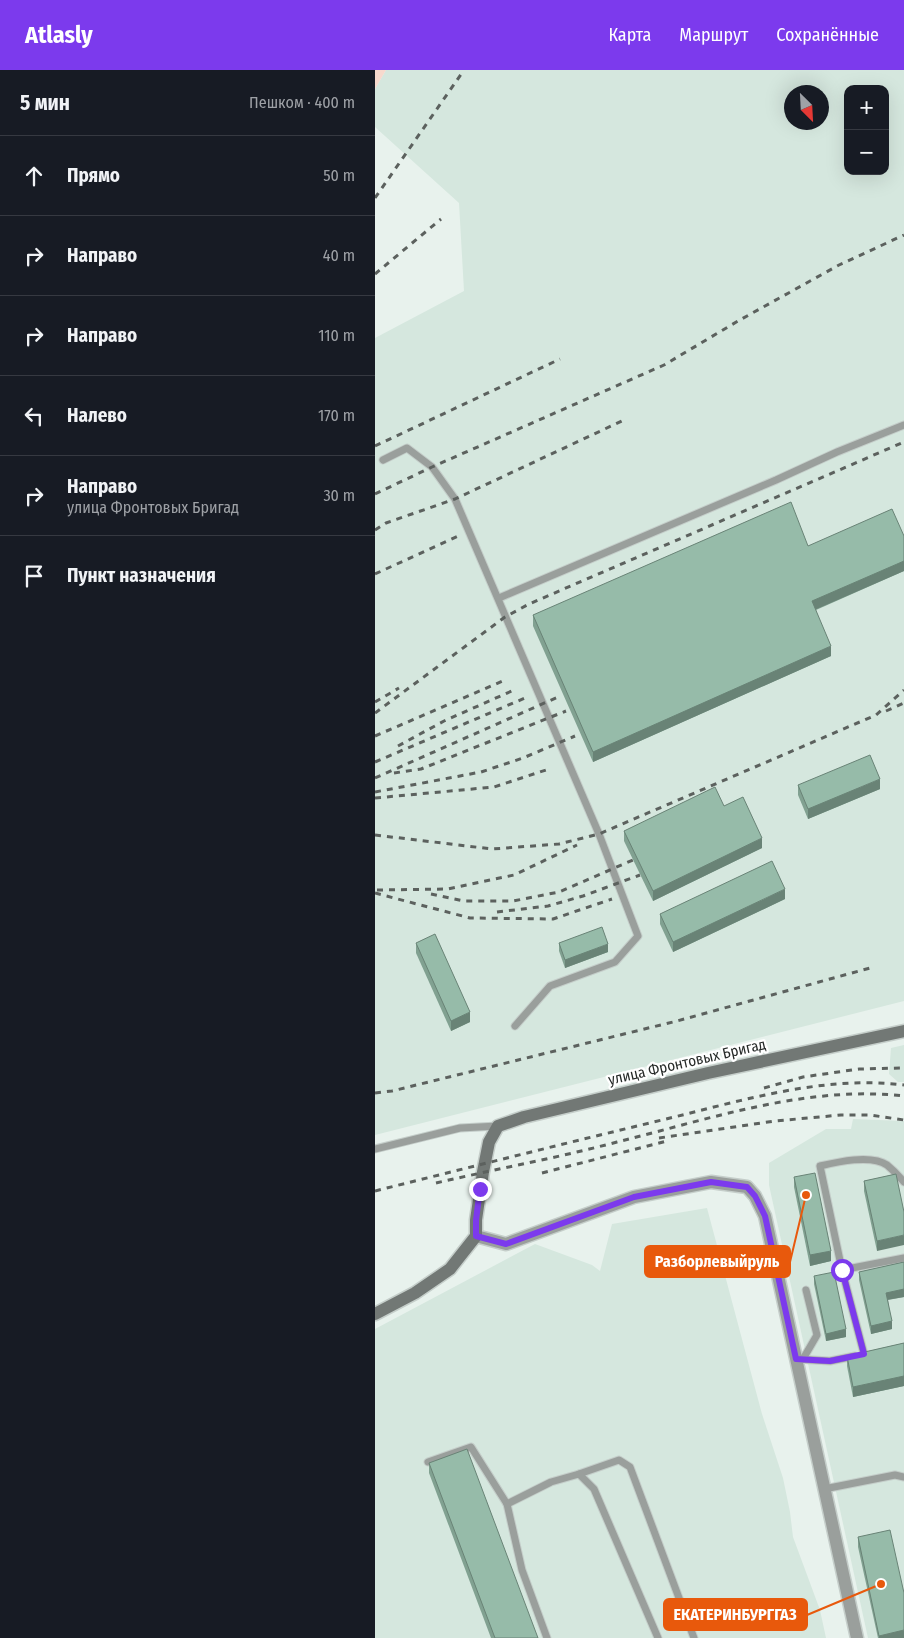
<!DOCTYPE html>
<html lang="ru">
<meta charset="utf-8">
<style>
:root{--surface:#171b24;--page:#242831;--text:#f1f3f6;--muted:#9ea1a6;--line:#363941;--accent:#7c3aed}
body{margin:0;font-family:"Fira Sans Condensed",sans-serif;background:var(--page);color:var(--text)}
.controls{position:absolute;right:15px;top:15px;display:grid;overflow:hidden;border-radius:10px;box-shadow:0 5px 20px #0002}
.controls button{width:45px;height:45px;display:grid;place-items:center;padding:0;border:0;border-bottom:1px solid var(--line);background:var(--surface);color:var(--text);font:25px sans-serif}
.compass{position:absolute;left:409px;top:15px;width:45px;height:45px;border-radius:50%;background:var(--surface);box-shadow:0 5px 20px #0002;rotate:156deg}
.stop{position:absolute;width:15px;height:15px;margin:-11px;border:4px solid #7c3aed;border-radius:50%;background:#fff}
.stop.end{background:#7c3aed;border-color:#fff;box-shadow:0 1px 5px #0008}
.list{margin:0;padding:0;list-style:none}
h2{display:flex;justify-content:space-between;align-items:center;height:65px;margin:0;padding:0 20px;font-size:21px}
h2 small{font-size:16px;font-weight:400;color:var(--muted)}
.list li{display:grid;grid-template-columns:32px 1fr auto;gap:15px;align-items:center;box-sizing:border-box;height:80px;padding:0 20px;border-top:1px solid var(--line)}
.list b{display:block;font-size:19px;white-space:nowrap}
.list p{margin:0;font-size:16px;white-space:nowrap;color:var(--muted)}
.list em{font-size:16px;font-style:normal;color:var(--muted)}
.icon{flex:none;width:28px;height:28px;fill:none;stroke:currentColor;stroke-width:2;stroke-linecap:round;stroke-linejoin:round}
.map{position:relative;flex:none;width:529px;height:1568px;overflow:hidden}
header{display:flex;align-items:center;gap:30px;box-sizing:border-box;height:70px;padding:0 25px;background:var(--accent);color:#fff}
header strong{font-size:24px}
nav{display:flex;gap:28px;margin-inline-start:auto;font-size:18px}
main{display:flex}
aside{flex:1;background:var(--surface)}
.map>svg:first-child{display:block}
</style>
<header>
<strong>Atlasly</strong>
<nav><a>Карта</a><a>Маршрут</a><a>Сохранённые</a></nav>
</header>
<main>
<aside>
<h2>5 мин<small>Пешком · 400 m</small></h2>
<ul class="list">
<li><svg class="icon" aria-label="ahead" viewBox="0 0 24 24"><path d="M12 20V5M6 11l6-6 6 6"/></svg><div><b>Прямо</b></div><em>50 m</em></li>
<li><svg class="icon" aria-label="right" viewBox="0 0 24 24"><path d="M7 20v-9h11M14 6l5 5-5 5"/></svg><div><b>Направо</b></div><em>40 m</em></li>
<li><svg class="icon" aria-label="right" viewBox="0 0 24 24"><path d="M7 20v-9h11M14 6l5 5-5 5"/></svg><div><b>Направо</b></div><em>110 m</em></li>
<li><svg class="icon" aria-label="left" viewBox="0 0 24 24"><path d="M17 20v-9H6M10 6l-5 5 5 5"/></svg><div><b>Налево</b></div><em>170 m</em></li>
<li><svg class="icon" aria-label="right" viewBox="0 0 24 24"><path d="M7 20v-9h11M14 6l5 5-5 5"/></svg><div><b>Направо</b><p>улица Фронтовых Бригад</p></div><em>30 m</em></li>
<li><svg class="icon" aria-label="arrive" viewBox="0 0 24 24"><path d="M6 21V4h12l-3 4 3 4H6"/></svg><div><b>Пункт назначения</b></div></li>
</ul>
</aside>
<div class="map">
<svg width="529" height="1568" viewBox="0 0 529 1568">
<rect width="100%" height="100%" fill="#e8f2ed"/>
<!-- built -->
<g fill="#d5e7de" fill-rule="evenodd">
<path d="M11,0H529V931L0,1065V268L89,221L84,133L0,57V19ZM473,19H510V101H473ZM417,22H447V52H417Z"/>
<polygon points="529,975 529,1012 523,1012 514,1004 516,978"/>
<polygon points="478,1049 529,1051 529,1568 493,1568 394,1115 394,1093 451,1059 476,1059"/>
<polygon points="332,1138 387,1344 408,1408 415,1442 418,1467 445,1540 451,1568 0,1568 0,1259 160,1174 217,1195 225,1201 237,1154"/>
</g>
<!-- green -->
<polygon fill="#f7d9cd" points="0,0 11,0 0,19"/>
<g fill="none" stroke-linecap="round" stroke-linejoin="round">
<!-- service casing -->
<g stroke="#c5ceca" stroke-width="9">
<g id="service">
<polyline points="8,390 32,378 57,397 80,429 224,764 263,866 240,892 175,916 140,956"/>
<polyline points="124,528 401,410 462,382 529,355"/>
<polyline points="0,1079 85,1058 123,1056"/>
<polyline points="467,1200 529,1188"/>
<path d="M489,1284L467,1200L445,1096C462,1092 496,1084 512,1095C518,1100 524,1106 529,1112"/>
<polyline points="421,1289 455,1291 480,1286"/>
<polyline points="428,1289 442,1265 431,1220"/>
<polyline points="53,1392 96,1377 132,1434 147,1500 172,1568"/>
<polyline points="204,1404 244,1390 255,1397 319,1568"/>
<polyline points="449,1419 520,1405 529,1407"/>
<polyline points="132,1434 176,1412 204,1404 219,1419 283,1568"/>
</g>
</g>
<!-- minor casing -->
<g stroke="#c5ceca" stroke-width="15">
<polyline id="minor" points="101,1166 131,1174 259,1127 336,1112 372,1117 380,1126 390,1146 482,1568"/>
</g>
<!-- secondary casing -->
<g stroke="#c5ceca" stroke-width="15">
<polyline id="secondary" points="0,1244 40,1223 75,1199 101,1166 101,1150 108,1102 114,1072 123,1056 149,1047 333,1003 529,961"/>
</g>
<!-- service -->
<use href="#service" stroke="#9a9f9c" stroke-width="7"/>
<!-- minor -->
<use href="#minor" stroke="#9a9f9c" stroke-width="12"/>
<!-- secondary -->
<use href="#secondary" stroke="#727875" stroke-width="12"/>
<!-- rail -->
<g stroke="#5c615e" stroke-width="3" stroke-dasharray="6 6" stroke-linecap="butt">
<polyline points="0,128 89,0"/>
<polyline points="0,204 66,149"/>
<polyline points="0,376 185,289"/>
<polyline points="0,424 57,397 289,295 363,251 464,195 529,165"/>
<polyline points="0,460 11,453 80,429 249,350"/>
<polyline points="0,504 83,466"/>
<polyline points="0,632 24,618"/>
<polyline points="511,641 529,633"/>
<polyline points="0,643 130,547 154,534 529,372"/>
<polyline points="0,666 130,610"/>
<polyline points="23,676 69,651 139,620"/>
<polyline points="0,692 150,628"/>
<polyline points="19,703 46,699 191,641"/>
<polyline points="0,708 183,627"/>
<polyline points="0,722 106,702 148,688 200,666"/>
<polyline points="0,728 119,717 174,699"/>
<polyline points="0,765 117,779 184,774 224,764 501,645 529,620"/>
<polyline points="2,820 73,819 139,805 202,775"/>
<polyline points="0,823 95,848 178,849 237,829"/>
<polyline points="56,824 89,831 138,831 184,822 258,790"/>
<polyline points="122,842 173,836 208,826 265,805"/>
<polyline points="389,1018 428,1007 484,999 529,998"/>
<polyline points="0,1023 17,1021 302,951 495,898"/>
<polyline points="284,1068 400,1051 466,1045 495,1045 529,1050"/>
<polyline points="167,1103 292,1071"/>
<path d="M61,1113C121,1099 182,1088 242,1072C335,1049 432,1015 529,1026"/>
<path d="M0,1121C96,1097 191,1073 287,1050C366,1031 447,1005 529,1015"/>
</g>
</g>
<!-- wall -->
<g fill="#81a191">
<polygon points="529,466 529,501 441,540 456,586 218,692 158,556 158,545 433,476"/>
<polygon points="423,715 505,719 433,749 423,725"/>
<polygon points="349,736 387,778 278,831 249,771 249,761"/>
<polygon points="410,829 298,882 285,854 285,844"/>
<polygon points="41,873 95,952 76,961 41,883"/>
<polygon points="184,873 233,882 190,898 184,881"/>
<polygon points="521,1104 502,1181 489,1121 489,1111"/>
<polygon points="419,1107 456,1191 435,1196 419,1117"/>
<polygon points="529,1192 529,1227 513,1230 517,1259 496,1264 484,1210 484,1202"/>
<polygon points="439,1206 471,1267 451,1271 439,1214"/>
<polygon points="529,1273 529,1316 478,1327 472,1296 472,1286"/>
<polygon points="54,1393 163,1568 116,1568 54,1403"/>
<polygon points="483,1467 529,1568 503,1568 483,1477"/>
</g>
<!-- shaded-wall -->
<g fill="#698376">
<polygon points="529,491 529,501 437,541 437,531"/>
<polygon points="456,576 456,586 218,692 218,682"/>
<polygon points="505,709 505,719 433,749 433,739"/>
<polygon points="387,768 387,778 278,831 278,821"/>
<polygon points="410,819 410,829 298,882 298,872"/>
<polygon points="233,874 233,882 190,898 190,890"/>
<polygon points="95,942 95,952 76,961 76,951"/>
<polygon points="529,1165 529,1175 502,1181 502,1171"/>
<polygon points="456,1181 456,1191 435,1196 435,1185"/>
<polygon points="529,1219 529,1227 511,1230 511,1223"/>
<polygon points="517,1251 517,1259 496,1264 496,1256"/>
<polygon points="471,1259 471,1267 451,1271 451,1264"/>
<polygon points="529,1306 529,1316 478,1327 478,1317"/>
<polygon points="529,1560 529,1568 504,1568 504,1566"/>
</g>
<!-- building -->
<g fill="#96bba9" stroke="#698376">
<polygon points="416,432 433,476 517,439 529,466 529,491 437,531 456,576 218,682 158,545"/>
<polygon points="495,685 505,709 433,739 423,715"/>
<polygon points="340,717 349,736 368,727 387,768 278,821 249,761"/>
<polygon points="397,791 410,819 298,872 285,844"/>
<polygon points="227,857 233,874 190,890 184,873"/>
<polygon points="60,864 95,942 76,951 41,873"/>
<polygon points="440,1103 456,1181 435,1185 419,1107"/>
<polygon points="521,1104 529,1142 529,1165 502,1171 489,1111"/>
<polygon points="529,1192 529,1219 511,1223 517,1251 496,1256 484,1202"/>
<polygon points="459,1202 471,1259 451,1264 439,1206"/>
<polygon points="529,1273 529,1306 478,1317 472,1286"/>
<polygon points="92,1379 163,1568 120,1568 54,1393"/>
<polygon points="515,1460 529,1523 529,1560 504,1566 483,1467"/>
</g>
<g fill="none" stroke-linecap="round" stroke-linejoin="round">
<!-- route -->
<polyline stroke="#7c3aed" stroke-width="6" points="105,1119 101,1150 101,1166 131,1174 259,1127 336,1112 372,1117 380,1126 390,1146 421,1289 455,1291 489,1284 467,1200"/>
</g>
<g text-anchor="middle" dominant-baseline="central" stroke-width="4.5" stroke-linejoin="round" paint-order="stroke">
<!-- street labels -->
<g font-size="15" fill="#262a28" stroke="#fff">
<text transform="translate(312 992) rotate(-13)">улица Фронтовых Бригад</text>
</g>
</g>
<!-- callouts -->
<path fill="none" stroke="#e8590c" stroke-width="2" d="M431 1125L415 1192M506 1514L432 1545"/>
<g fill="#e8590c" stroke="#fff" stroke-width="2">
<circle cx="431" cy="1125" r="5"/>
<circle cx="506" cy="1514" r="5"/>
</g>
<g fill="#e8590c" stroke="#e8590c" stroke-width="2">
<rect x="270" y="1176" width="145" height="31" rx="5"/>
<rect x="289" y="1529" width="143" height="31" rx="5"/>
</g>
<g font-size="16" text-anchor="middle" font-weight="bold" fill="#fff">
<text x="342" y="1197">Разборлевыйруль</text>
<text x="360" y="1550">ЕКАТЕРИНБУРГГАЗ</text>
</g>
</svg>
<div class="controls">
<button>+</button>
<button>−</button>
</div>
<svg class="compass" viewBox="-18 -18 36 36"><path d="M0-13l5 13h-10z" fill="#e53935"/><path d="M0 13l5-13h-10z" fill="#9ea1a6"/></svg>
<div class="stop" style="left:467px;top:1200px"></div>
<div class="stop end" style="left:105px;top:1119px"></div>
</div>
</main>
